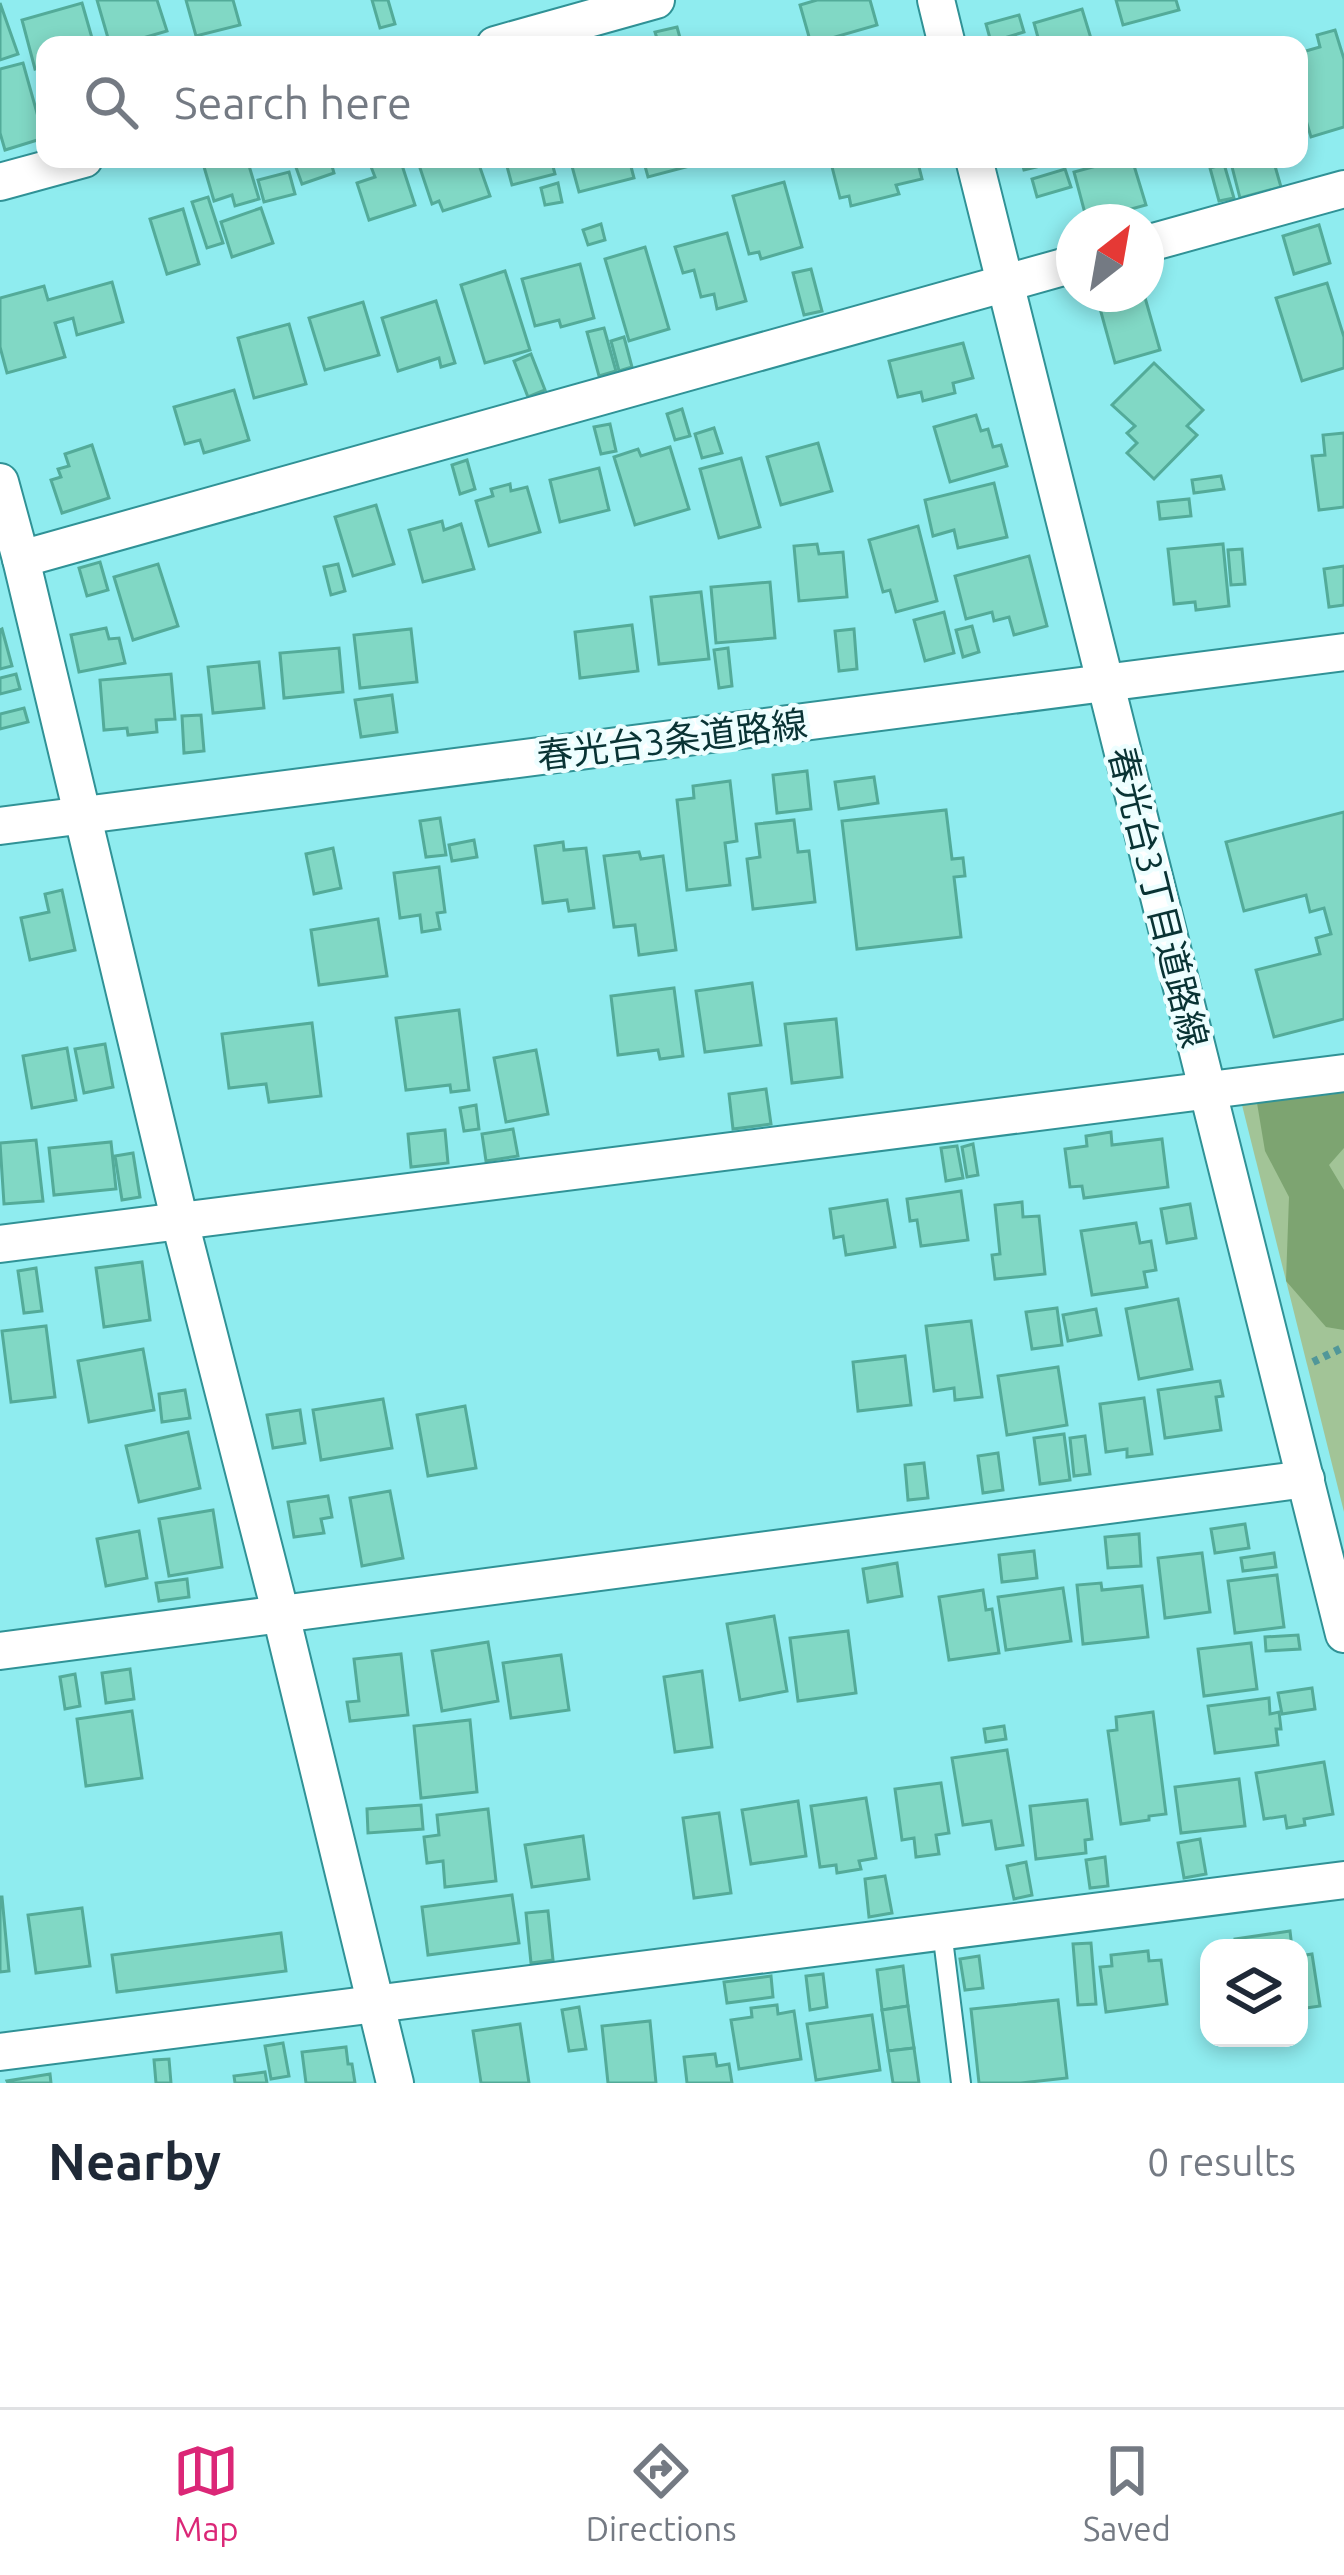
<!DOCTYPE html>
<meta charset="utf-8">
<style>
:root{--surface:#fff;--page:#f6f6f7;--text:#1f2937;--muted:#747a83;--line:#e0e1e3;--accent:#db2777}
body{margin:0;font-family:Ubuntu,"Noto Sans JP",sans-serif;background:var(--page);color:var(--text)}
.controls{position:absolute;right:36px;bottom:36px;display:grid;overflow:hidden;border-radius:24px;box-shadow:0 6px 18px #0003}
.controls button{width:108px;height:108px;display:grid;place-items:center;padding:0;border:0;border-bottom:3px solid var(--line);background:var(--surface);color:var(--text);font:60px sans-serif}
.compass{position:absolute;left:1056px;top:204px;width:108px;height:108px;border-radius:50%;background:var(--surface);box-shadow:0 6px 18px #0003;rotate:31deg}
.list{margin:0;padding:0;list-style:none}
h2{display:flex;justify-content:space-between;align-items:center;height:156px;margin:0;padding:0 48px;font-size:51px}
h2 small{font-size:39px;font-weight:400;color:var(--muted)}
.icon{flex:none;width:66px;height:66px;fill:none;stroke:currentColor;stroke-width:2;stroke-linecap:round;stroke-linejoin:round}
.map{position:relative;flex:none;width:1344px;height:2083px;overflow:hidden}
.search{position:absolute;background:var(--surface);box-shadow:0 6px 18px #0003;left:36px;right:36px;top:36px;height:132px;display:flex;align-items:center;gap:30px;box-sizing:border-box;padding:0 42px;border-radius:24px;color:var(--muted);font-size:45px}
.sheet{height:324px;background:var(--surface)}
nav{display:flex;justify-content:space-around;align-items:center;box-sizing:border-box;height:168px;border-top:3px solid var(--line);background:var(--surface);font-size:33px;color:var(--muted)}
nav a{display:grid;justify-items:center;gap:6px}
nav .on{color:var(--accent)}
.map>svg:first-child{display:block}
</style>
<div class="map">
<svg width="1344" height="2083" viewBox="0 0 1344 2083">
<rect width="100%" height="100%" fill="#8fecef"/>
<!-- green -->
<polygon fill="#a2c497" points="1344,1084 1344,1512 1240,1097"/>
<!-- forest -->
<polygon fill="#7da471" points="1344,1093 1344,1148 1329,1165 1344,1190 1344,1330 1326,1327 1286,1281 1289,1197 1265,1151 1257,1103"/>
<!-- building -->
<g fill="#81d8c5" stroke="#53ab99" stroke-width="3">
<polygon points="97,0 157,0 167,31 119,45 110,45"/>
<polygon points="186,0 233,0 240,25 196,36"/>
<polygon points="372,0 388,0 395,24 380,28"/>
<polygon points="817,0 870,0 877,25 811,44 800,5"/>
<polygon points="1116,0 1176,0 1179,10 1123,25"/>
<polygon points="0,3 18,54 0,60"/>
<polygon points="82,3 94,45 45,45 45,66 35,69 22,20"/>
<polygon points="1082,9 1093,45 1040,45 1034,23"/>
<polygon points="1019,15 1024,32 991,42 986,24"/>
<polygon points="677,27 682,45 659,45 655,32"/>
<polygon points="1335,30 1344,59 1344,127 1311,137 1299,97 1299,53 1320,47 1317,35"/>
<polygon points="23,63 44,138 5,150 0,133 0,69"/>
<polygon points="206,159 247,159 259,199 235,206 232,195 214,201 202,160"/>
<polygon points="293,159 330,159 334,173 302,184"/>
<polygon points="368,159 400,159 415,205 369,220 357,183 375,177"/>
<polygon points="417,159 477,159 490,196 443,211 439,201 432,204"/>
<polygon points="505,159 551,159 555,174 512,185"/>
<polygon points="570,159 629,159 634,178 579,192"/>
<polygon points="643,159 704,159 705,162 648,177"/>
<polygon points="830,159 917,159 922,179 896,185 899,194 851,206 849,196 840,198"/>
<polygon points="1021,159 1061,159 1061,161 1024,170"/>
<polygon points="1122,159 1132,159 1146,205 1087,221 1074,172"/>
<polygon points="1230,159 1273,159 1281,187 1240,198"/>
<polygon points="1224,164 1234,198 1219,201 1210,168"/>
<polygon points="1065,169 1071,187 1037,197 1032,179"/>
<polygon points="289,172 295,194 264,202 258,180"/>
<polygon points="784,182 802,247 761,259 759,252 749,254 733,196"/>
<polygon points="558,183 562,202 545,205 541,188"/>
<polygon points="208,197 223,243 207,248 192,202"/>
<polygon points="261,208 273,243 232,257 221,222"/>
<polygon points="183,209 199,264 167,274 150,219"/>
<polygon points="601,224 605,240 588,245 583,230"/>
<polygon points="1319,225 1330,263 1294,274 1283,236"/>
<polygon points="727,233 746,301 717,309 714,294 701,297 694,270 683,273 675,247"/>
<polygon points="645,247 669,329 629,341 605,259"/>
<polygon points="580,264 594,318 561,327 559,320 535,326 522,279"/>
<polygon points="811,269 822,311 804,315 793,273"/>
<polygon points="505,271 530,350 485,363 461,285"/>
<polygon points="112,282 123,322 77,335 73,318 55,323 65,357 7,373 0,347 0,298 44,286 48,300"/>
<polygon points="1327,283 1344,337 1344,368 1302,381 1276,298"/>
<polygon points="1096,294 1144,294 1160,350 1115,363"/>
<polygon points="436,301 455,363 441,367 439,358 398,371 382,318"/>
<polygon points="363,302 379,355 325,370 309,318"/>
<polygon points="289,324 306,384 254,398 238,338"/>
<polygon points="604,328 616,371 599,376 587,332"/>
<polygon points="624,337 632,367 619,371 611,341"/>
<polygon points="963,343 973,378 953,383 955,393 923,401 921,392 898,397 889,361"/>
<polygon points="531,354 545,390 528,397 514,361"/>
<polygon points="1154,363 1203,410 1187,426 1197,435 1154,479 1127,453 1137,443 1127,433 1135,426 1112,405"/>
<polygon points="234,390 249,440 204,453 200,440 185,444 174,407"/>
<polygon points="682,409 690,436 675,440 667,414"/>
<polygon points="976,415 981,431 988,429 993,447 1001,445 1007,466 950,482 934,427"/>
<polygon points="610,424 616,451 601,454 594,427"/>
<polygon points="714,428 722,453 702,458 695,434"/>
<polygon points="1344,433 1344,507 1319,510 1312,456 1325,455 1323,435"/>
<polygon points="818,443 832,491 781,505 767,457"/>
<polygon points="92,445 109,498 62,513 51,480 61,477 58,469 69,466 65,454"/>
<polygon points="670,447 689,509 635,525 614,457 638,449 641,456"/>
<polygon points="741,458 760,527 719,538 700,469"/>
<polygon points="467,460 475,489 460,494 452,465"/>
<polygon points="599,468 609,510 560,522 550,480"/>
<polygon points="1221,476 1224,489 1194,493 1192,480"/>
<polygon points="994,483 1007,537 958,548 954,530 933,536 925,500"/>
<polygon points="510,484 511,491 527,487 540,532 489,546 476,501 493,496 491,489"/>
<polygon points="1189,499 1191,516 1160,519 1158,502"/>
<polygon points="376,505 394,564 353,576 335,517"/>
<polygon points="442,521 444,530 461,524 474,569 423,582 409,530"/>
<polygon points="918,526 937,601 896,612 890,590 883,592 869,540"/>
<polygon points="817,544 819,554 843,552 847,597 799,601 794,546"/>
<polygon points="1223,544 1229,606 1196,610 1195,602 1174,604 1168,549"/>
<polygon points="1242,549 1245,584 1231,585 1228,550"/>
<polygon points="1029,556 1047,626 1014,635 1009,617 994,621 992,612 966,619 955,576"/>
<polygon points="100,562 108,590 87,596 79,568"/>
<polygon points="158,564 178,626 133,640 114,577"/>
<polygon points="338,564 345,591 331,595 324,567"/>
<polygon points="1344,566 1344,605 1329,607 1324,569"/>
<polygon points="770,582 775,638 716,643 711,587"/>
<polygon points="701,592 709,659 659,664 651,597"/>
<polygon points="944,612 954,653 925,661 914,620"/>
<polygon points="632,625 638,671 580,678 575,632"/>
<polygon points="972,626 979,652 963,657 956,630"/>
<polygon points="106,628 109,639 119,638 125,663 79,672 71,635"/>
<polygon points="2,629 12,666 0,669 0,630"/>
<polygon points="411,629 417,682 360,688 354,635"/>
<polygon points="854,629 857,669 839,671 835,631"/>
<polygon points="339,648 343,692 284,698 280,653"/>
<polygon points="728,648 732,686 719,688 714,650"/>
<polygon points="259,662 264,708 213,713 208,667"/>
<polygon points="16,674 20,689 0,694 0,678"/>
<polygon points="171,674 175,719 156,720 157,732 128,735 127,728 104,730 100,680"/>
<polygon points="392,695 397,732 361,737 355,700"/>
<polygon points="24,708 28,722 0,729 0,714"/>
<polygon points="201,715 204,751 184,753 182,716"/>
<polygon points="807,771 811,809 777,813 773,775"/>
<polygon points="874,777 878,803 839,809 835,782"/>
<polygon points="730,781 737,841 725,843 730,885 687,890 677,800 694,798 693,786"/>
<polygon points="946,810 952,859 963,858 965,876 954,877 961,937 857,949 842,821"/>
<polygon points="1344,812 1344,1019 1274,1037 1256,970 1320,954 1316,938 1331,934 1324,908 1310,912 1306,895 1244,911 1226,842"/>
<polygon points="440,818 446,855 426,857 420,821"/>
<polygon points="794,820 798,852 809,851 815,902 753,909 747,859 760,857 756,824"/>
<polygon points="474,840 477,857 452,861 449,845"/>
<polygon points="563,842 564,850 586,848 594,908 569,911 567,900 543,903 535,846"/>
<polygon points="333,848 341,888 314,894 306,854"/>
<polygon points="639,852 641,859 663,856 676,950 639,955 635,925 614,927 604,856"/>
<polygon points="439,867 445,912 437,913 440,929 422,932 420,915 400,918 394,873"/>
<polygon points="62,890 75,950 30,960 21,918 49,912 45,894"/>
<polygon points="378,919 387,976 319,985 311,930"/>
<polygon points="752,983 761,1045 705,1052 696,991"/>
<polygon points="674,988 683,1056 660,1059 658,1050 618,1055 611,996"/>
<polygon points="459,1010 469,1090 451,1092 450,1085 406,1090 396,1018"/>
<polygon points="836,1019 842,1077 792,1083 785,1024"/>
<polygon points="312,1023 321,1096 269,1102 266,1084 229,1088 222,1034"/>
<polygon points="105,1044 113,1087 84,1093 75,1049"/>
<polygon points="67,1048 76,1100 32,1108 23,1056"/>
<polygon points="536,1050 548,1114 506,1122 494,1058"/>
<polygon points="766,1089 771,1124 733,1129 729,1094"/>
<polygon points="476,1105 479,1129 464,1131 460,1108"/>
<polygon points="513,1129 518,1156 486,1161 482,1134"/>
<polygon points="445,1130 448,1163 411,1167 408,1134"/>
<polygon points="1111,1132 1112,1145 1162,1139 1168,1187 1084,1198 1082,1186 1070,1187 1065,1149 1087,1146 1086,1136"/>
<polygon points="36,1140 43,1201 4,1204 0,1143"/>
<polygon points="111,1142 116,1189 54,1195 49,1148"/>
<polygon points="973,1144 978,1175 967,1177 962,1147"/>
<polygon points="957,1146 963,1178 946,1181 941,1148"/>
<polygon points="133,1153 140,1197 122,1200 115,1156"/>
<polygon points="961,1191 968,1240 921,1246 917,1220 910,1221 907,1199"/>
<polygon points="887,1200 895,1247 846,1255 843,1236 834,1238 830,1209"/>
<polygon points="1022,1202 1023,1217 1039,1216 1045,1274 995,1279 992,1255 1000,1254 995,1205"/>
<polygon points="1190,1204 1196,1238 1167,1243 1161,1209"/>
<polygon points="1136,1223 1140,1243 1151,1241 1156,1270 1144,1272 1147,1287 1092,1295 1081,1231"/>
<polygon points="142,1262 150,1320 104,1327 96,1268"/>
<polygon points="36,1268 42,1311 24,1313 18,1271"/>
<polygon points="1178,1299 1192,1369 1139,1379 1126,1309"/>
<polygon points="1057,1308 1062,1345 1032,1349 1026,1312"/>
<polygon points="1096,1309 1101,1335 1068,1341 1063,1315"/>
<polygon points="971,1321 982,1397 955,1400 954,1388 934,1391 926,1326"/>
<polygon points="46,1326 55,1397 11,1402 2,1331"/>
<polygon points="143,1349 154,1410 89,1422 78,1361"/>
<polygon points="905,1356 911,1405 858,1411 853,1362"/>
<polygon points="1058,1367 1067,1425 1007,1435 998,1376"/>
<polygon points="1220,1381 1223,1396 1216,1397 1221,1430 1165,1438 1158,1390"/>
<polygon points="185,1390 190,1418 162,1422 159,1394"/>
<polygon points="1144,1398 1152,1454 1127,1457 1127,1449 1106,1452 1100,1404"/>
<polygon points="383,1399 392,1448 321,1460 313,1410"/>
<polygon points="465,1406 476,1468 428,1476 417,1415"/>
<polygon points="300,1410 305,1443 273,1448 267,1415"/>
<polygon points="188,1432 200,1488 139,1502 126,1446"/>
<polygon points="1064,1434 1070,1480 1040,1484 1034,1438"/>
<polygon points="1085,1436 1090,1474 1074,1476 1070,1438"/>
<polygon points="998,1453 1003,1490 983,1493 978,1456"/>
<polygon points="924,1463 928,1498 908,1500 905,1465"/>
<polygon points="390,1491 403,1558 362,1566 350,1498"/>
<polygon points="328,1496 332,1517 321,1519 324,1533 294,1537 288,1502"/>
<polygon points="213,1510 222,1567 169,1576 159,1519"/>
<polygon points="1245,1524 1249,1548 1215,1553 1211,1529"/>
<polygon points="139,1531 147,1578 106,1586 97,1539"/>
<polygon points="1139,1534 1141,1566 1108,1568 1105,1537"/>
<polygon points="1034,1551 1037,1578 1002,1582 999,1555"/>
<polygon points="1202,1553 1210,1612 1165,1618 1158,1558"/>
<polygon points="1274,1553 1276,1567 1243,1571 1241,1558"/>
<polygon points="897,1563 902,1596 868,1602 863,1569"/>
<polygon points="1277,1575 1284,1627 1235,1633 1228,1581"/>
<polygon points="187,1579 189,1597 159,1601 156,1583"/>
<polygon points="1101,1583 1102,1590 1142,1586 1148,1637 1083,1644 1077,1585"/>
<polygon points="1063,1588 1071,1641 1006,1650 998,1597"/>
<polygon points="983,1590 986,1610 992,1609 999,1653 949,1660 939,1597"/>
<polygon points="774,1616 787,1691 740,1700 727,1624"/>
<polygon points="848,1631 856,1693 798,1701 790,1638"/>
<polygon points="1298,1635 1300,1649 1266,1651 1265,1637"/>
<polygon points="488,1642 498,1701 442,1711 432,1651"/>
<polygon points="1251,1643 1257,1689 1204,1696 1198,1649"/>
<polygon points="401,1654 408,1715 350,1721 347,1702 359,1701 354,1659"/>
<polygon points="561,1655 569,1710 511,1718 503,1663"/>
<polygon points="130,1669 134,1699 106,1703 102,1673"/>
<polygon points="702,1671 712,1747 675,1752 664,1677"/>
<polygon points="75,1674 80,1706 65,1709 60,1677"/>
<polygon points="1312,1688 1315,1709 1282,1714 1278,1693"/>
<polygon points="1269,1698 1270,1714 1279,1712 1281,1729 1276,1729 1278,1745 1215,1753 1208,1706"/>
<polygon points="132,1711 142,1778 86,1786 77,1719"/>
<polygon points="1153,1712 1166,1814 1149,1816 1149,1820 1121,1824 1108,1731 1117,1730 1116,1717"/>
<polygon points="470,1720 477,1792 421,1798 414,1726"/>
<polygon points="1004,1726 1006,1739 986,1742 984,1729"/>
<polygon points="1007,1750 1023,1845 996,1849 991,1821 963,1825 952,1758"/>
<polygon points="1324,1762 1333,1814 1304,1819 1305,1825 1287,1828 1285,1816 1264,1819 1256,1773"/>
<polygon points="1239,1779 1245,1826 1181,1833 1175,1787"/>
<polygon points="941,1783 949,1833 936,1835 939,1854 916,1857 914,1838 902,1840 895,1789"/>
<polygon points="866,1798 876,1858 859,1861 861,1869 837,1873 836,1865 820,1867 811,1806"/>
<polygon points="1087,1800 1092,1839 1085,1840 1086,1853 1036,1859 1030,1806"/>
<polygon points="798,1801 806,1856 751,1864 742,1810"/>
<polygon points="421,1805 423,1829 368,1833 367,1809"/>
<polygon points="488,1809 496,1881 445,1887 443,1861 427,1863 424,1837 439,1835 437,1815"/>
<polygon points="719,1813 731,1893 694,1898 683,1818"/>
<polygon points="583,1836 589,1879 532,1887 525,1845"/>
<polygon points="1200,1839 1206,1874 1184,1878 1178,1843"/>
<polygon points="1105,1857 1108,1886 1090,1888 1086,1860"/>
<polygon points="1026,1862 1032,1895 1014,1899 1007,1866"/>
<polygon points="885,1876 892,1913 869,1917 865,1879"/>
<polygon points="512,1895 519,1943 428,1955 422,1907"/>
<polygon points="0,1897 2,1897 9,1971 0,1972"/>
<polygon points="82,1908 90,1966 36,1973 28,1915"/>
<polygon points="548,1911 553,1960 531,1963 526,1913"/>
<polygon points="1290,1931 1292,1948 1236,1948 1235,1939"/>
<polygon points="281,1933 286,1971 117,1992 112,1955"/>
<polygon points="1091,1943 1096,2004 1078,2005 1073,1944"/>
<polygon points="1148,1951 1149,1961 1161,1960 1167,2004 1106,2012 1100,1967 1112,1966 1111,1955"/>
<polygon points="1312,1954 1320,2006 1299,2009 1299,1956"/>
<polygon points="979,1956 983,1988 965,1990 960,1959"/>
<polygon points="903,1966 908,2006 882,2010 877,1970"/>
<polygon points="823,1974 827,2007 810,2010 806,1976"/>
<polygon points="771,1976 773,1997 727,2003 724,1982"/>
<polygon points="1058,2000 1067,2078 1021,2083 979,2083 971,2009"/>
<polygon points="777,2005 778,2014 794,2011 801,2059 739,2069 731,2020 752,2017 751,2008"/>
<polygon points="908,2006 914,2048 888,2051 882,2010"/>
<polygon points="579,2007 586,2049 569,2051 562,2010"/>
<polygon points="872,2015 880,2070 816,2080 807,2024"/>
<polygon points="650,2021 656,2083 608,2083 602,2026"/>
<polygon points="520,2024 529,2083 481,2083 473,2031"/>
<polygon points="283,2043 289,2076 271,2079 265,2046"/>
<polygon points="346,2047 348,2064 352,2064 355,2083 306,2083 302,2052"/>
<polygon points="914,2048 919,2083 893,2083 888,2051"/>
<polygon points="715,2054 717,2066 729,2064 732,2083 687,2083 684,2057"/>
<polygon points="169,2059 171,2083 156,2083 154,2060"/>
<polygon points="265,2072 267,2083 235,2083 234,2076"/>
<polygon points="50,2074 51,2083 8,2083 7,2081"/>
</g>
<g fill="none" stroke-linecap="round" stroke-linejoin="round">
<!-- service casing -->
<g stroke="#309296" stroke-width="22">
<polyline id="service" points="942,1931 961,2083"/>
</g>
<!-- minor casing -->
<g stroke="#309296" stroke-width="40">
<g id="minor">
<polyline points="936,0 947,45"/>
<polyline points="495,45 656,0"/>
<polyline points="974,159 1344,1634"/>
<polyline points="0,182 84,159"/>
<polyline points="1146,244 1344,189"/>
<polyline points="0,482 21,559 180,1222 281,1615 395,2083"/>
<polyline points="21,559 1074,264"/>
<polyline points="0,826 1344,652"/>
<polyline points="0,1244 1344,1073"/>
<polyline points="0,1651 1306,1479"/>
<polyline points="0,2052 1344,1880"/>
</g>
</g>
<!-- path -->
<polyline stroke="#519799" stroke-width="8" stroke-dasharray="6 6" stroke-linecap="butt" points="1313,1362 1344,1347"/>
<!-- service -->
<use href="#service" stroke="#fff" stroke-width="18"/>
<!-- minor -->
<use href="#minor" stroke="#fff" stroke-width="36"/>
</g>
<g text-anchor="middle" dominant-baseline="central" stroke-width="9" stroke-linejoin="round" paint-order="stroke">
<!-- street labels -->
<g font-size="36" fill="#093334" stroke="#edfeff">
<text transform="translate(672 739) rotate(-7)">春光台3条道路線</text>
<text transform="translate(1159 897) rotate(76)">春光台3丁目道路線</text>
</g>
</g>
</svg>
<div class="controls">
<button><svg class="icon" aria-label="layers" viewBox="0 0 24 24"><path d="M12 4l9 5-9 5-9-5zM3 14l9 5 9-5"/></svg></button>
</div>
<svg class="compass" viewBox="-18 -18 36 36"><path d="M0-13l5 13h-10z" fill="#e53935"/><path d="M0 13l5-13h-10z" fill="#747a83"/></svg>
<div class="search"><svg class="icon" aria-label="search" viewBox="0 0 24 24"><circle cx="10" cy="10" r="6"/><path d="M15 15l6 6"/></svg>Search here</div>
</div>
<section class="sheet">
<h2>Nearby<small>0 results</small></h2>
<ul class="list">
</ul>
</section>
<nav>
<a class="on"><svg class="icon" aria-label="map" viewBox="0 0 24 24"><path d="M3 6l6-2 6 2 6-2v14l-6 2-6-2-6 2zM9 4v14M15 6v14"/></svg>Map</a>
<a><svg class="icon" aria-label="directions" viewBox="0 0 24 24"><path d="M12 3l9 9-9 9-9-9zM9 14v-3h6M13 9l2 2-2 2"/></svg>Directions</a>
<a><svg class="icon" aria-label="saved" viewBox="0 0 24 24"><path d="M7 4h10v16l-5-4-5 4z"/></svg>Saved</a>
</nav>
